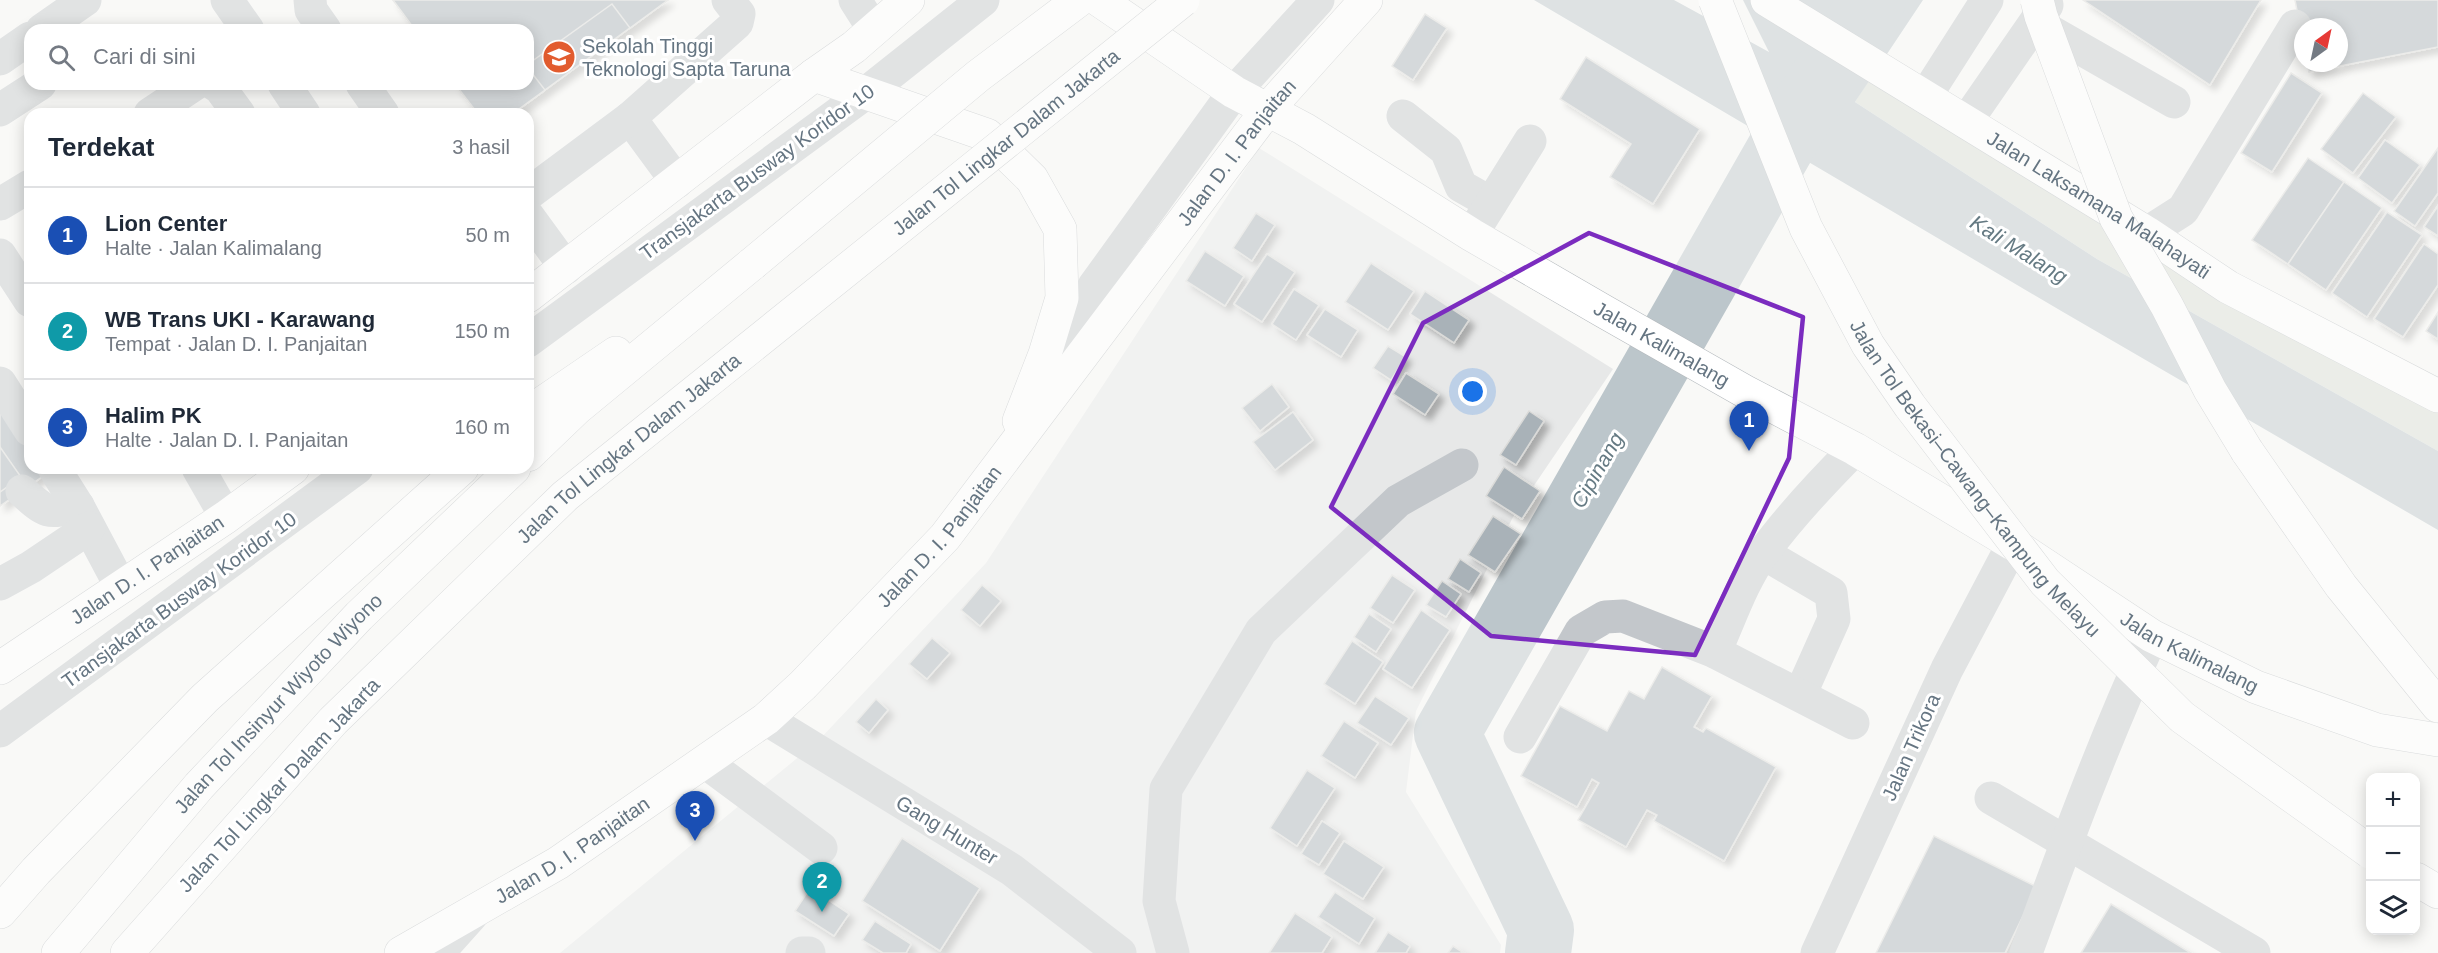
<!DOCTYPE html>
<html lang="id">
<meta charset="utf-8">
<style>
:root{--surface:#fff;--page:#f2f2f3;--text:#1f2937;--muted:#747a83;--line:#e0e1e3;--accent:#e25c2f}
body{margin:0;font-family:Helvetica,sans-serif;background:var(--page);color:var(--text)}
.controls{position:absolute;right:18px;bottom:18px;display:grid;overflow:hidden;border-radius:12px;box-shadow:0 3px 15px #0003}
.controls button{width:54px;height:54px;display:grid;place-items:center;padding:0;border:0;border-bottom:2px solid var(--line);background:var(--surface);color:var(--text);font:30px sans-serif}
.compass{position:absolute;left:2294px;top:18px;width:54px;height:54px;border-radius:50%;background:var(--surface);box-shadow:0 3px 15px #0003;rotate:33deg}
.you{position:absolute;left:1473px;top:392px;width:21px;height:21px;margin:-15px;border:4px solid #fff;border-radius:50%;background:#1a73e8;box-shadow:0 0 0 9px #1a73e833}
.badge{display:grid;place-items:center;width:39px;height:39px;border-radius:50%;background:var(--accent);color:#fff;font-size:20px;font-weight:700}
.pin{position:absolute;translate:-50% -50px;filter:drop-shadow(0 2px 3px #0008)}
.pin::after{content:'';position:absolute;top:32px;width:21px;height:18px;background:inherit;clip-path:polygon(0 0,100% 0,50% 100%)}
.list{margin:0;padding:0;list-style:none}
h2{display:flex;justify-content:space-between;align-items:center;height:78px;margin:0;padding:0 24px;font-size:26px}
h2 small{font-size:20px;font-weight:400;color:var(--muted)}
.list li{display:grid;grid-template-columns:39px 1fr auto;gap:18px;align-items:center;box-sizing:border-box;height:96px;padding:0 24px;border-top:2px solid var(--line)}
.list b{display:block;font-size:22px;white-space:nowrap}
.list p{margin:0;font-size:20px;white-space:nowrap;color:var(--muted)}
.list em{font-size:20px;font-style:normal;color:var(--muted)}
.icon{flex:none;width:33px;height:33px;fill:none;stroke:currentColor;stroke-width:2;stroke-linecap:round;stroke-linejoin:round}
.map{position:relative;flex:none;width:2438px;height:953px;overflow:hidden}
.search{position:absolute;background:var(--surface);box-shadow:0 3px 15px #0003;left:24px;top:24px;width:510px;height:66px;display:flex;align-items:center;gap:15px;box-sizing:border-box;padding:0 21px;border-radius:18px;color:var(--muted);font-size:22px}
.panel{position:absolute;background:var(--surface);box-shadow:0 3px 15px #0003;left:24px;top:108px;width:510px;height:366px;border-radius:18px}
.map>svg:first-child{display:block}
</style>
<div class="map">
<svg width="2438" height="953" viewBox="0 0 2438 953">
<defs>
<filter id="shadow"><feDropShadow dx="5.5" dy="5.5" stdDeviation="3" flood-color="#0004"/></filter>
</defs>
<rect width="100%" height="100%" fill="#f9f9f7"/>
<!-- built -->
<polygon fill="#e7e8e8" points="1259,148 1613,369 1514,515 1416,711 1406,792 1501,945 1500,953 560,953 818,741 986,563"/>
<!-- green -->
<polygon fill="#d9ded6" points="1877,67 2438,396 2438,451 2097,259 1855,102"/>
<!-- water -->
<polygon fill="#bcc6cb" points="1534,0 1674,0 1769,52 1743,0 1923,0 1855,102 2097,259 2438,451 2438,530 2063,312"/>
<g fill="none" stroke-linecap="round" stroke-linejoin="round">
<!-- river -->
<polyline stroke="#bcc6cb" stroke-width="66" points="1538,953 1541,930 1447,733 1800,114 1873,0"/>
</g>
<!-- building -->
<g fill="#a9b2b8" stroke="#dbdbd9" stroke-width="1.5" filter="url(#shadow)">
<polygon points="393,0 668,0 512,114 478,114 455,84 528,84 528,30 415,30"/>
<polygon points="393,0 668,0 630,28 612,4 528,64 528,30 415,30"/>
<polygon points="2083,0 2261,0 2210,85"/>
<polygon points="2295,0 2438,0 2438,47 2309,72 2307,63 2339,63 2339,27 2303,27 2303,43"/>
<polygon points="1425,14 1447,28 1413,80 1392,66"/>
<polygon points="1586,57 1700,129 1653,204 1610,177 1631,144 1560,99"/>
<polygon points="528,68 545,90 512,114 478,114 455,84 528,84"/>
<polygon points="2291,73 2322,93 2272,172 2241,153"/>
<polygon points="2363,93 2396,117 2353,173 2321,149"/>
<polygon points="2385,140 2420,165 2392,203 2358,178"/>
<polygon points="2438,148 2438,193 2415,226 2394,211"/>
<polygon points="2308,158 2344,182 2288,264 2252,240"/>
<polygon points="2344,182 2382,208 2326,290 2288,264"/>
<polygon points="2438,206 2438,236 2424,227"/>
<polygon points="2387,212 2422,235 2367,317 2332,293"/>
<polygon points="1256,213 1275,225 1252,261 1233,248"/>
<polygon points="2424,244 2438,254 2438,285 2403,337 2374,319"/>
<polygon points="1205,251 1244,276 1225,306 1186,281"/>
<polygon points="1267,254 1295,272 1262,322 1234,304"/>
<polygon points="1371,263 1414,291 1388,330 1345,302"/>
<polygon points="1294,289 1319,305 1296,340 1272,324"/>
<polygon points="1425,291 1469,320 1454,343 1410,314"/>
<polygon points="1325,309 1358,330 1341,357 1307,335"/>
<polygon points="2438,312 2438,339 2426,331"/>
<polygon points="1388,346 1406,357 1391,380 1373,368"/>
<polygon points="1406,373 1439,394 1425,415 1393,394"/>
<polygon points="1272,384 1289,407 1260,431 1242,408"/>
<polygon points="0,408 30,451 30,468 42,468 46,474 0,506"/>
<polygon points="1529,411 1544,421 1516,465 1500,455"/>
<polygon points="1293,412 1313,440 1275,470 1253,442"/>
<polygon points="0,447 21,477 0,492"/>
<polygon points="1504,467 1540,491 1522,519 1486,496"/>
<polygon points="1493,516 1521,534 1495,572 1468,555"/>
<polygon points="1460,559 1481,573 1469,592 1448,579"/>
<polygon points="1392,575 1415,590 1393,623 1370,608"/>
<polygon points="1442,581 1461,594 1446,617 1426,605"/>
<polygon points="982,585 1001,601 980,626 961,610"/>
<polygon points="1421,610 1450,630 1412,688 1383,669"/>
<polygon points="1369,614 1391,629 1376,652 1354,637"/>
<polygon points="932,638 950,653 927,679 909,664"/>
<polygon points="1352,641 1383,662 1355,704 1324,684"/>
<polygon points="1662,667 1712,696 1694,727 1703,732 1706,728 1776,767 1724,861 1654,821 1657,815 1647,810 1626,847 1578,820 1599,783 1592,779 1577,807 1521,776 1560,706 1607,731 1629,691 1644,699"/>
<polygon points="1375,696 1409,718 1391,745 1357,723"/>
<polygon points="876,699 888,710 869,733 856,722"/>
<polygon points="1344,721 1378,743 1355,778 1321,756"/>
<polygon points="1307,770 1335,788 1297,846 1270,828"/>
<polygon points="1322,821 1340,833 1319,865 1301,854"/>
<polygon points="1934,836 2037,887 2005,953 1876,953"/>
<polygon points="902,838 980,888 940,951 862,901"/>
<polygon points="1344,841 1384,867 1363,899 1323,874"/>
<polygon points="810,888 849,914 834,936 795,911"/>
<polygon points="1335,892 1375,918 1359,944 1318,917"/>
<polygon points="2111,904 2191,953 2081,953"/>
<polygon points="1295,913 1332,937 1322,953 1269,953"/>
<polygon points="875,921 911,944 906,953 883,953 862,940"/>
<polygon points="1388,932 1410,946 1406,953 1375,953"/>
<polygon points="1453,946 1464,953 1448,953"/>
</g>
<g fill="none" stroke-linecap="round" stroke-linejoin="round">
<!-- major casing -->
<g stroke="#b4b9bd" stroke-width="34">
<g id="major">
<path id="s1" d="M1099,0L1234,92L1304,129L1472,235L1605,312L1744,391L1855,449L2013,544L2152,636L2256,687L2377,730L2438,740"/>
<path id="s2" d="M1767,0L2147,233L2228,287L2438,396"/>
</g>
</g>
<!-- highway casing -->
<g stroke="#b4b8bc" stroke-width="34">
<g id="highway">
<polyline points="814,75 987,135 1032,179 1060,229 1062,298 1045,354 1019,421"/>
<polyline points="528,296 814,75 854,47 908,0"/>
<polyline points="528,413 616,353"/>
<polyline points="2247,451 2341,586 2438,706"/>
<polyline points="528,455 576,409 752,264"/>
<path id="s3" d="M0,668L226,517L293,468"/>
<polyline points="2416,879 2438,892"/>
<polyline points="0,912 36,871 205,698 462,468"/>
<path id="s4" d="M58,953L199,786L359,616L514,468"/>
<polyline points="127,953 198,873"/>
<path id="s5" d="M401,953L558,863L766,719L803,685L945,537L1268,109L1366,0"/>
</g>
</g>
<!-- minor -->
<g stroke="#c3c7cb" stroke-width="33">
<polyline points="227,0 248,30"/>
<polyline points="310,0 311,10 325,30"/>
<polyline points="855,0 874,30"/>
<polyline points="2036,23 2174,102"/>
<polyline points="42,30 85,0"/>
<polyline points="0,59 30,38"/>
<polyline points="214,84 220,88 239,114"/>
<polyline points="284,84 304,114"/>
<polyline points="362,84 383,114"/>
<polyline points="1925,97 1987,0"/>
<polyline points="0,110 40,84"/>
<polyline points="150,114 195,84"/>
<polyline points="1403,116 1446,150 1461,186 1491,203"/>
<polyline points="630,118 677,182"/>
<polyline points="1966,122 2047,5"/>
<polyline points="528,194 630,118 737,23 739,14 728,0"/>
<polyline points="0,204 30,186"/>
<polyline points="528,216 566,268"/>
<polyline points="1480,221 1530,141"/>
<polyline points="2147,233 2183,210 2295,26"/>
<polyline points="0,255 30,301"/>
<polyline points="528,341 866,93 983,0"/>
<polyline points="1046,380 1094,286 1234,92 1318,0"/>
<polyline points="0,383 30,430"/>
<polyline points="54,468 78,506 121,587"/>
<polyline points="198,468 226,517"/>
<path d="M22,491C46,513 47,514 78,506"/>
<polyline points="1763,553 1831,593 1834,619 1800,695"/>
<polyline points="0,584 31,567 89,528"/>
<path d="M1715,652C1730,619 1742,582 1763,553C1790,516 1823,481 1855,449"/>
<polyline points="766,719 1012,870 1120,953"/>
<polyline points="0,731 357,468"/>
<polyline points="1520,737 1581,631 1605,617 1623,616 1715,652 1853,723"/>
<polyline points="705,762 821,848"/>
<polyline points="1991,798 2254,953"/>
<polyline points="438,953 472,915"/>
<polyline points="802,953 809,953"/>
<polyline points="1173,953 1159,901 1166,789 1261,631 1398,501 1462,465"/>
<polyline points="1817,953 1947,669 2013,544"/>
<path d="M2026,953C2065,846 2104,740 2152,636"/>
</g>
<!-- major -->
<use href="#major" stroke="#fff" stroke-width="33"/>
<!-- highway -->
<use href="#highway" stroke="#fff" stroke-width="33"/>
<!-- highway-bridge casing -->
<g stroke="#b4b8bc" stroke-width="34" stroke-linecap="butt">
<g id="highway-bridge">
<path id="s6" d="M1715,0L1806,228L1868,345L1910,406L2045,582L2182,717L2370,852"/>
<polyline points="2037,0 2041,16 2116,218 2167,306 2210,390 2247,451"/>
<polyline points="752,264 978,76 1079,0"/>
<path id="s7" d="M198,873L333,721L565,496L1183,0"/>
</g>
</g>
<!-- highway-bridge -->
<use href="#highway-bridge" stroke="#fff" stroke-width="33"/>
</g>
<!-- marked area -->
<path d="M0 0H2438V953H0ZM1589,233L1803,317L1789,458L1695,655L1491,636L1331,507L1423,323Z" fill="#f9f9f7" fill-opacity=".55" fill-rule="evenodd"/>
<path fill="none" stroke="#7b2cbf" stroke-width="4.5" stroke-linejoin="round" d="M1589,233L1803,317L1789,458L1695,655L1491,636L1331,507L1423,323Z"/>
<!-- icons -->
<defs>
<g id="university-disc" transform="scale(1.725)"><circle r="9.5" fill="#e25c2f" stroke="#fff"/><path d="M0-5L7-2L0 1L-7-2ZM-4 1L0 2.5L4 1V4Q0 6-4 4Z" fill="#fff"/></g>
</defs>
<g fill-rule="evenodd">
<use href="#university-disc" x="559" y="57"/>
</g>
<g text-anchor="middle" dominant-baseline="central" stroke-width="6" stroke-linejoin="round" paint-order="stroke">
<!-- poi labels -->
<g font-size="20" fill="#657582" stroke="#fff" text-anchor="start">
<text x="582" y="46">Sekolah Tinggi<tspan x="582" dy="23">Teknologi Sapta Taruna</tspan></text>
</g>
<!-- street labels -->
<g font-size="20" fill="#657582" stroke="#fff">
<text stroke="none"><textPath href="#s7" startOffset="1092">Jalan Tol Lingkar Dalam Jakarta</textPath></text>
<text stroke="none"><textPath href="#s5" startOffset="1172">Jalan D. I. Panjaitan</textPath></text>
<text transform="translate(757 172) rotate(-36)">Transjakarta Busway Koridor 10</text>
<text stroke="none"><textPath href="#s2" startOffset="390">Jalan Laksamana Malahayati</textPath></text>
<text stroke="none"><textPath href="#s1" startOffset="660">Jalan Kalimalang</textPath></text>
<text stroke="none"><textPath href="#s7" startOffset="606">Jalan Tol Lingkar Dalam Jakarta</textPath></text>
<text stroke="none"><textPath href="#s6" startOffset="549">Jalan Tol Bekasi–Cawang–Kampung Melayu</textPath></text>
<text stroke="none"><textPath href="#s5" startOffset="686">Jalan D. I. Panjaitan</textPath></text>
<text stroke="none"><textPath href="#s3" startOffset="177">Jalan D. I. Panjaitan</textPath></text>
<text transform="translate(179 600) rotate(-36)">Transjakarta Busway Koridor 10</text>
<text stroke="none"><textPath href="#s1" startOffset="1272">Jalan Kalimalang</textPath></text>
<text stroke="none"><textPath href="#s4" startOffset="333">Jalan Tol Insinyur Wiyoto Wiyono</textPath></text>
<text transform="translate(1911 747) rotate(-66)">Jalan Trikora</text>
<text transform="translate(279 785) rotate(-47)">Jalan Tol Lingkar Dalam Jakarta</text>
<text transform="translate(947 830) rotate(31)">Gang Hunter</text>
<text stroke="none"><textPath href="#s5" startOffset="200">Jalan D. I. Panjaitan</textPath></text>
</g>
<!-- water labels -->
<g font-size="21" font-style="italic" fill="#657a83" stroke="#fff">
<text transform="translate(2019 249) rotate(32)">Kali Malang</text>
<text transform="translate(1597 470) rotate(-60)">Cipinang</text>
</g>
</g>
</svg>
<div class="controls">
<button>+</button>
<button>−</button>
<button><svg class="icon" aria-label="layers" viewBox="0 0 24 24"><path d="M12 4l9 5-9 5-9-5zM3 14l9 5 9-5"/></svg></button>
</div>
<svg class="compass" viewBox="-18 -18 36 36"><path d="M0-13l5 13h-10z" fill="#e53935"/><path d="M0 13l5-13h-10z" fill="#747a83"/></svg>
<div class="you"></div>
<div class="pin badge" style="left:1749px;top:451px;background:#1a4fb4">1</div>
<div class="pin badge" style="left:822px;top:912px;background:#0f9aa8">2</div>
<div class="pin badge" style="left:695px;top:841px;background:#1a4fb4">3</div>
<div class="search"><svg class="icon" aria-label="search" viewBox="0 0 24 24"><circle cx="10" cy="10" r="6"/><path d="M15 15l6 6"/></svg>Cari di sini</div>
<section class="panel">
<h2>Terdekat<small>3 hasil</small></h2>
<ul class="list">
<li><span class="badge" style="background:#1a4fb4">1</span><div><b>Lion Center</b><p>Halte · Jalan Kalimalang</p></div><em>50 m</em></li>
<li><span class="badge" style="background:#0f9aa8">2</span><div><b>WB Trans UKI - Karawang</b><p>Tempat · Jalan D. I. Panjaitan</p></div><em>150 m</em></li>
<li><span class="badge" style="background:#1a4fb4">3</span><div><b>Halim PK</b><p>Halte · Jalan D. I. Panjaitan</p></div><em>160 m</em></li>
</ul>
</section>
</div>
